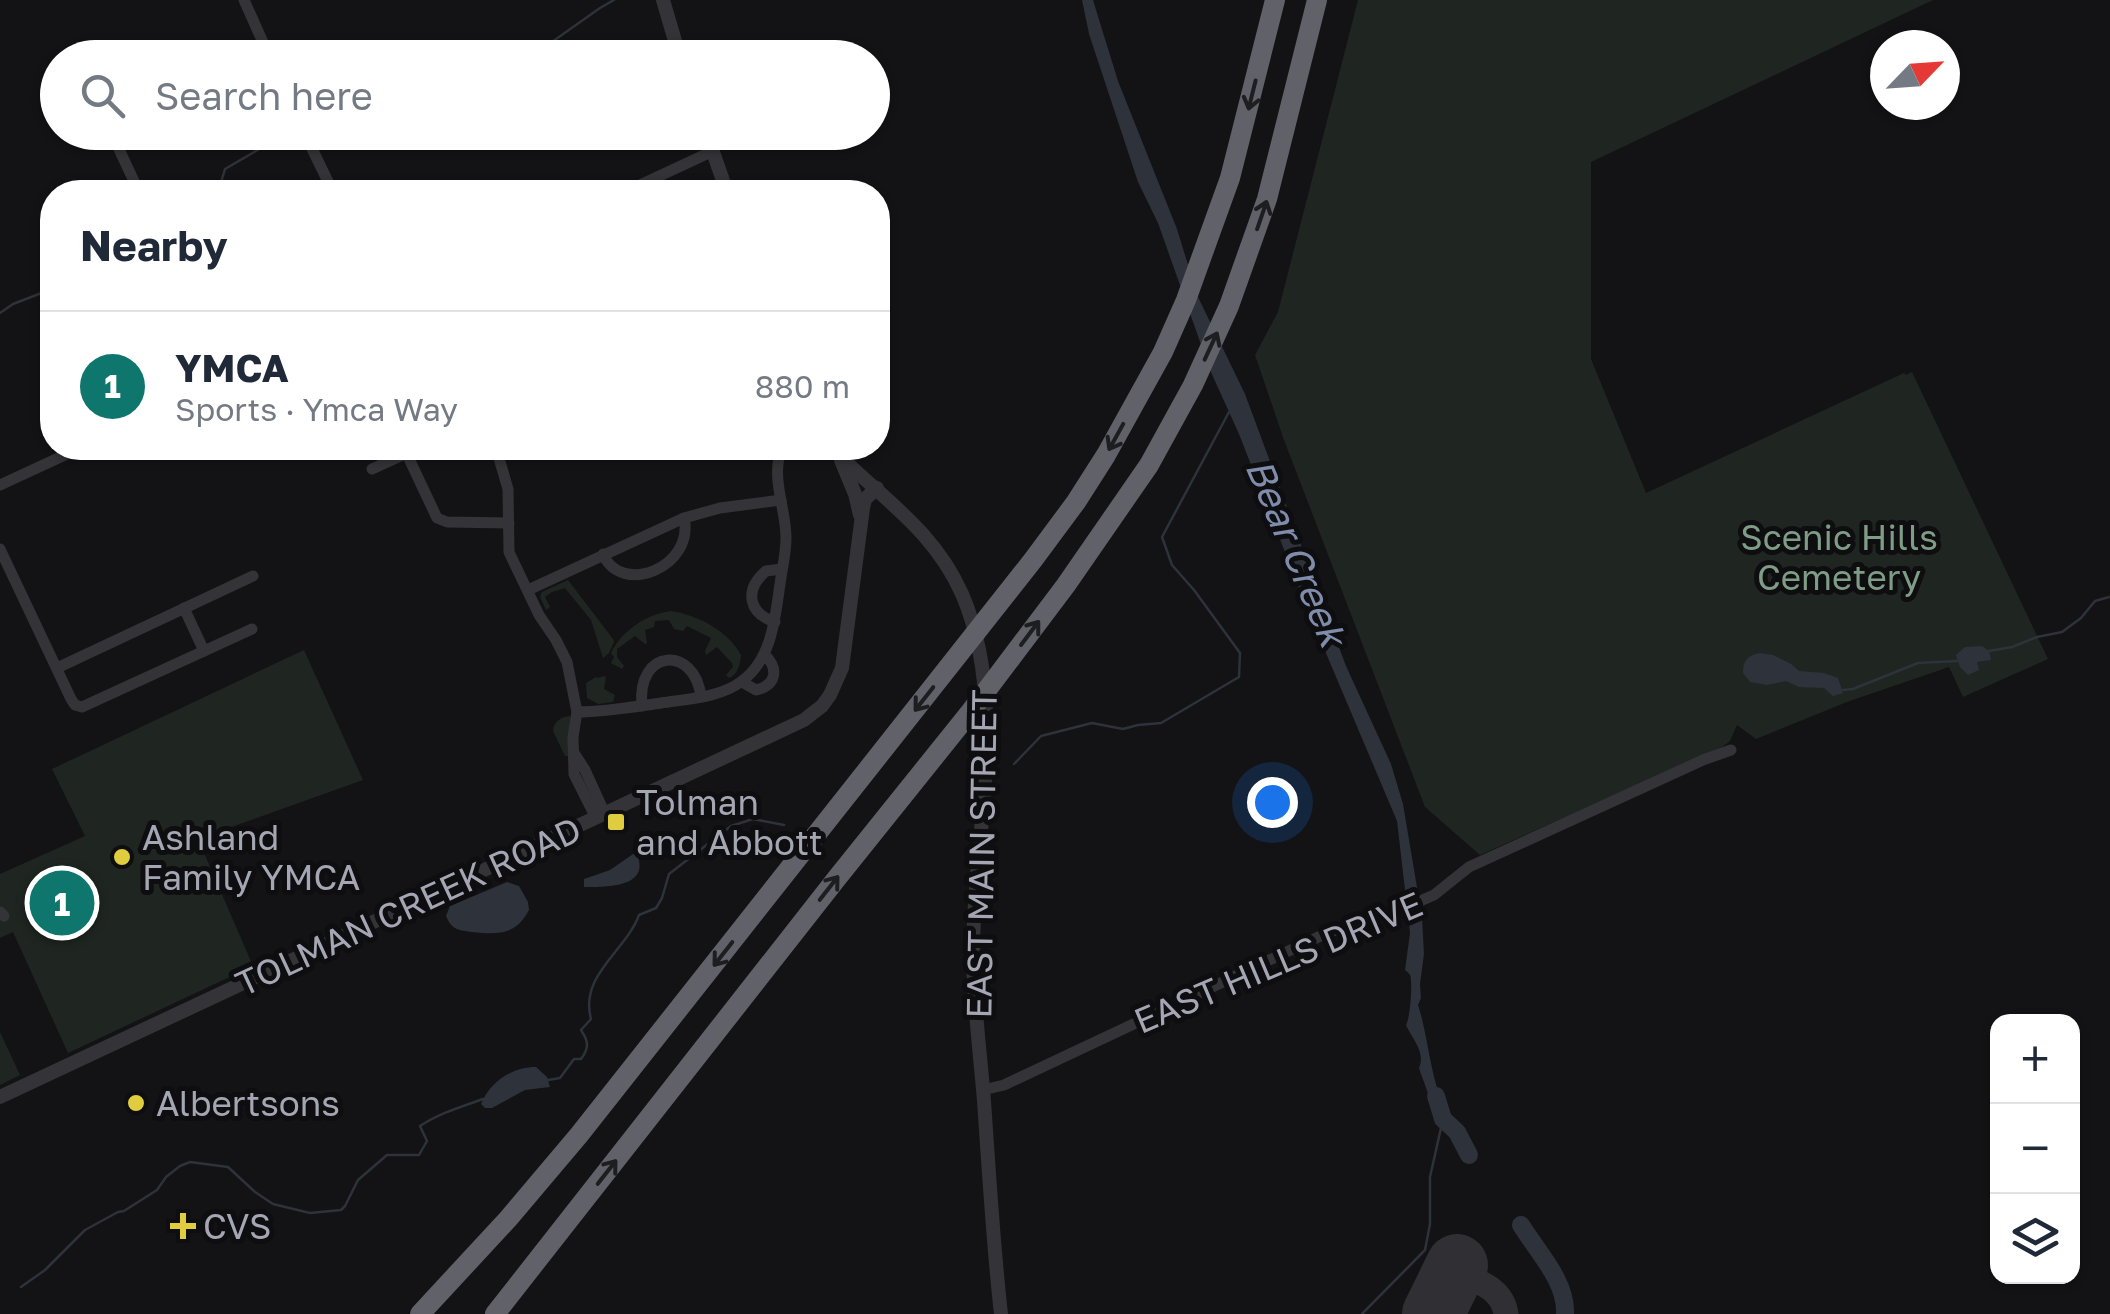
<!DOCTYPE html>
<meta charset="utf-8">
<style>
:root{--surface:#fff;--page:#f6f6f7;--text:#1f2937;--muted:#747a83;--line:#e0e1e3;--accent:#0f766e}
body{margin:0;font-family:"Golos Text",sans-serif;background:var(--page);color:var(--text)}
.controls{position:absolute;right:30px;bottom:30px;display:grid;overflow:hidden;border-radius:20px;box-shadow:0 2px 8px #0004}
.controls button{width:90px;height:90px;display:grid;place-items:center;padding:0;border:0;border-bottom:2px solid var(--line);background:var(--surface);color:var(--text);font:50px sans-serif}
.compass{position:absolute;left:1870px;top:30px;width:90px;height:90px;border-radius:50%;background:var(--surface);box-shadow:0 2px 8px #0004;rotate:65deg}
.you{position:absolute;left:1272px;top:802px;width:35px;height:35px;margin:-25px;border:8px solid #fff;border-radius:50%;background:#1a73e8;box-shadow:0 0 0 15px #1a73e833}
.badge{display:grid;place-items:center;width:65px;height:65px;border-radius:50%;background:var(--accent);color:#fff;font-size:32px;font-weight:700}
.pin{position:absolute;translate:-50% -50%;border:5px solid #fff;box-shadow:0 2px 10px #0006}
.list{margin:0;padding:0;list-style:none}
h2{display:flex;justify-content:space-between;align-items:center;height:130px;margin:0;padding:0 40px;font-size:42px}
h2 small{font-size:32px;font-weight:400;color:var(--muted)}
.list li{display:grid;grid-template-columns:65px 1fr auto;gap:30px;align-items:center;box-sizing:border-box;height:150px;padding:0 40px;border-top:2px solid var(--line)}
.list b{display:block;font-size:38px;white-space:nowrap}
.list p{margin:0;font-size:32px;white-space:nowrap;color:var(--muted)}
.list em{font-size:32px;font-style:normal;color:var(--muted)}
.icon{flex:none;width:55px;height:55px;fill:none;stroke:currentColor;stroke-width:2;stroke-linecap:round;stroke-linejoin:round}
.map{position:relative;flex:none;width:2110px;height:1314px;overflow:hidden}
.search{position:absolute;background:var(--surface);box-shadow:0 2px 8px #0004;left:40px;top:40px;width:850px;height:110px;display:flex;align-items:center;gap:25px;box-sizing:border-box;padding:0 35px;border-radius:55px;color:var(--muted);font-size:38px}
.panel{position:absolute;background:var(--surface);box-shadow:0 2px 8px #0004;left:40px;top:180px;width:850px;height:280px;border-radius:40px}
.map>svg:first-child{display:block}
</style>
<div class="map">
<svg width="2110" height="1314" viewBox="0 0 2110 1314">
<rect width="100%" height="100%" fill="#131214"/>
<!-- green -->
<g fill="#1f2621">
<polygon points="1358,0 1933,0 1591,162 1591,359 1646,493 1904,373 1906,375 1912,372 2048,659 1963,697 1949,667 1847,702 1756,739 1737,725 1730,741 1722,747 1480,855 1425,807 1284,440 1255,355 1278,312"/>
<polygon points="568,580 613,639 614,642 609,653 603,658 591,620 565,588 552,592 545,597 550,607 546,610 540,597 542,592"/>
<path d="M671,611C698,615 728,631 741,655C740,664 738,675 729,678L726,675L733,667L732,663L717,647L706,655L705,651L711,638L687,626L683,631L674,629L669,620L655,621L654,627L645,630L647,643L645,644L635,636L617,649V657L624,666L622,669L611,663L614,657L611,653C622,631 646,614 671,611Z"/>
<polygon points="304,650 363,780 198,839 253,966 68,1053 13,932 0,938 0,874 85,836 52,769"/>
<polygon points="604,676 606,677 604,689 615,695 613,702 598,704 587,698 586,683 596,677 598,678"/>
<path d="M570,716L571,717L568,756H565L553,731C554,721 561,717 570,716Z"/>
<polygon points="0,1032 20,1075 0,1085"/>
</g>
<!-- water -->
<g fill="#2d323b">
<path d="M1082,0H1093L1118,81L1177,229L1198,297L1245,394L1346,666L1391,764L1403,804L1422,917L1424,954L1420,984L1421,998L1418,1005C1429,1038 1431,1088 1449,1115L1435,1124V1116L1432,1113C1432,1100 1423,1081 1419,1068C1426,1052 1412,1039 1406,1025C1410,1018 1413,983 1410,975C1409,973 1407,972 1405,970L1410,933L1397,821L1306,606L1239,434L1210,370L1158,223L1138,182L1089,34Z"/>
<polygon points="1982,646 1989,651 1991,660 1977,662 1979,670 1968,675 1960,667 1956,655 1965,647"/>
<path d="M1760,653L1773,655L1791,664L1799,671L1824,673L1838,678L1843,693L1833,696L1824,688L1799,687L1786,681L1767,685L1750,682L1743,673C1743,660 1748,655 1760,653Z"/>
<path d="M636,852C653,888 606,887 584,887V879L610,870Z"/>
<path d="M507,882L519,886L528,902L529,910C516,935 498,935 472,932C458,930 452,930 446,916L450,906Z"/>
<path d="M536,1067L547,1077L550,1087L525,1090L492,1108H485L481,1104C490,1082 512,1067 536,1067Z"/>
</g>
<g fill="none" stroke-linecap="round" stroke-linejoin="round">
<!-- stream -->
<g stroke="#2d323b" stroke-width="2.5">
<polyline points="512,58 549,44 600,8 614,0"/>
<polyline points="218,192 225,169 268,144 291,132"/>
<polyline points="0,313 13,304 52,289"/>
<polyline points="1989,651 2012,647 2037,637 2062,632 2081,618 2095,601 2109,597"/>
<polyline points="1843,690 1853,689 1918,663 1957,661"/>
<polyline points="1014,764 1041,736 1092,723 1123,729 1138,725 1161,723 1239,677 1240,653 1194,590 1172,565 1162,537 1229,412"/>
<path d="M548,1080L560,1078L574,1059H581C589,1048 589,1042 581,1030L591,1019C579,975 626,951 639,915L656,908L662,898L669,874L731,826L753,819L784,825"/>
<path d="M21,1287L45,1270L85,1230L118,1212L124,1211L157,1190L166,1177L180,1166L190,1162L228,1167L255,1192L273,1204L310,1213L341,1210L345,1206L358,1180L387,1155H419L427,1141L420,1126C440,1113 461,1107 483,1099"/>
<polyline points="1362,1314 1425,1250 1430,1224 1430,1177 1443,1119"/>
</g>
<!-- river -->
<g stroke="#2d323b" stroke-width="18">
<polyline points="1436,1096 1443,1119 1457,1132 1469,1155"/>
<path d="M1521,1225C1537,1251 1567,1282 1565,1314"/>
</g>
<!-- taxiway -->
<path stroke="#303034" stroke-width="25" d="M1454,1271C1476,1281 1502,1287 1506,1314"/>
<!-- runway -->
<polyline stroke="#303034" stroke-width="62" points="1433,1314 1457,1265"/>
<!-- minor -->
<g stroke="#343438" stroke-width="11">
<polyline points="244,0 270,58"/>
<path d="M148,58C158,53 165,49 175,58"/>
<polyline points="111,132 139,192"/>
<polyline points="304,132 333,192"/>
<polyline points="625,192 713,151"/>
<polyline points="404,448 437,518 447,522 509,523"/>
<polyline points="496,448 508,489 509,552 539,615 556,640 567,662 577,712 573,737 574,774 596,818"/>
<polyline points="372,469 418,448"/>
<polyline points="0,485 80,448"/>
<polyline points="0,549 71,699 75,705 82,707 252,629"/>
<path d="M603,554C621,597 695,567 684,518"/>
<polyline points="528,590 684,518 720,508 781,500"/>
<polyline points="184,608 204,651"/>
<path d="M775,622C748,613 744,590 766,571L782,569"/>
<polyline points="57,668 253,576"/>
<path d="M742,682L756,690C777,685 779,668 764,654"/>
<path d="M642,706C636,648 695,645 701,697"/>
<path d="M577,712C605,712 633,707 661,703C687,699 720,698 742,681C772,659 775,618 780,584C782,569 786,554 786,538C786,508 770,477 782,448"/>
<polyline points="574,753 585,770 605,814"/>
<polyline points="0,912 4,916"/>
<polyline points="983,1090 1004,1085 1329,932 1376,920 1434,895 1469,867 1703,760 1731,750"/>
</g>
<!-- tertiary -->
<g stroke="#343438" stroke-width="14">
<polyline points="663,0 680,58"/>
<polyline points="706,132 727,192"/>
<path d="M832,448C879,497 933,528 962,594C1009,702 974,835 973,949C973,1000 980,1051 984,1101C989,1172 993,1243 1001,1314"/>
<polyline points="841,460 855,494 860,515"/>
<polyline points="0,1097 804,720 822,706 830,695 842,668 863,508 865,499 877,488"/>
</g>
<!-- motorway -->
<g stroke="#606169" stroke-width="20">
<polyline points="420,1314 508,1219 579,1135 1033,560 1076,502 1106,455 1163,352 1186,300 1230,178 1275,0"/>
<polyline points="495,1314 837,878 971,711 1066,585 1149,465 1193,385 1229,306 1267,199 1317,0"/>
</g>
</g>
<!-- one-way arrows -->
<defs><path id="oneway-shaft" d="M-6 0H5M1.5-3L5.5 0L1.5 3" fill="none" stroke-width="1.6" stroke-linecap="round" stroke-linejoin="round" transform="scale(2.5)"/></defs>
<g stroke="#1e1e21">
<use href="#oneway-shaft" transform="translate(1252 95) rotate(104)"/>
<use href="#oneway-shaft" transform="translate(1262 215) rotate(-71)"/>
<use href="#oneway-shaft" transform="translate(1211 346) rotate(-65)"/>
<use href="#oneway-shaft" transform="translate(1116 437) rotate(119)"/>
<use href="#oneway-shaft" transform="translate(1030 633) rotate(-53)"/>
<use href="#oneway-shaft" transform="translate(924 699) rotate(128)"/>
<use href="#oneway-shaft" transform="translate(829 888) rotate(-52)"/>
<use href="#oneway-shaft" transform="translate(723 954) rotate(128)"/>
<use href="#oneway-shaft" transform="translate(607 1172) rotate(-52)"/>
</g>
<!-- markers -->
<g fill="#dfcc3f" stroke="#0e0d0f" stroke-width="4">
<rect x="606" y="812" width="20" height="20" rx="5"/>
<circle cx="122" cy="857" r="10"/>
<circle cx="136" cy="1103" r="10"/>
<path d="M178 1211h10v10h10v10h-10v10h-10v-10h-10v-10h10z"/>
</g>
<g text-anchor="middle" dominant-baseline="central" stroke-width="10" stroke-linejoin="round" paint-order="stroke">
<!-- park labels -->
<g font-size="35" fill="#7e9c86" stroke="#0e0d0f">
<text x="1839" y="537">Scenic Hills<tspan x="1839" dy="40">Cemetery</tspan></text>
</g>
<!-- poi labels -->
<g font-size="35" fill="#a5a6b3" stroke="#0e0d0f" text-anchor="start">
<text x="636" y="802">Tolman<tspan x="636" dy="40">and Abbott</tspan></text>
<text x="142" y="837">Ashland<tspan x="142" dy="40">Family YMCA</tspan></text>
<text x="156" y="1103">Albertsons</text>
<text x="203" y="1226">CVS</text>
</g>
<!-- street labels -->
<g font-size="35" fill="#a5a6b3" stroke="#0e0d0f">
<text transform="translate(981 854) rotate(-89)">EAST MAIN STREET</text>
<text transform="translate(408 906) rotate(-25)">TOLMAN CREEK ROAD</text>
<text transform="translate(1278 962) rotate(-23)">EAST HILLS DRIVE</text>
</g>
<!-- water labels -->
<g font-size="38" font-style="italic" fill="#7f8dab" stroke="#0e0d0f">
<text transform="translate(1297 552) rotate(67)">Bear Creek</text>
</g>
</g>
</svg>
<div class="controls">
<button>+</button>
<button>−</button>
<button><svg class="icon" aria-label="layers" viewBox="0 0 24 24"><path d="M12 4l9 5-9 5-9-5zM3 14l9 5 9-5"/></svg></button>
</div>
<svg class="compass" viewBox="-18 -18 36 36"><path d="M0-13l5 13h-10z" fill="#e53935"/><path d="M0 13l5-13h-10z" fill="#747a83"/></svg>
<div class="you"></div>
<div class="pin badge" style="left:62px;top:903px">1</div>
<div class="search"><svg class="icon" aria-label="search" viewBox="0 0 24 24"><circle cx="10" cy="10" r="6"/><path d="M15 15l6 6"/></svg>Search here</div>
<section class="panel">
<h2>Nearby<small></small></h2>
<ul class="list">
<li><span class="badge">1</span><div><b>YMCA</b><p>Sports · Ymca Way</p></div><em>880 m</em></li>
</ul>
</section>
</div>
